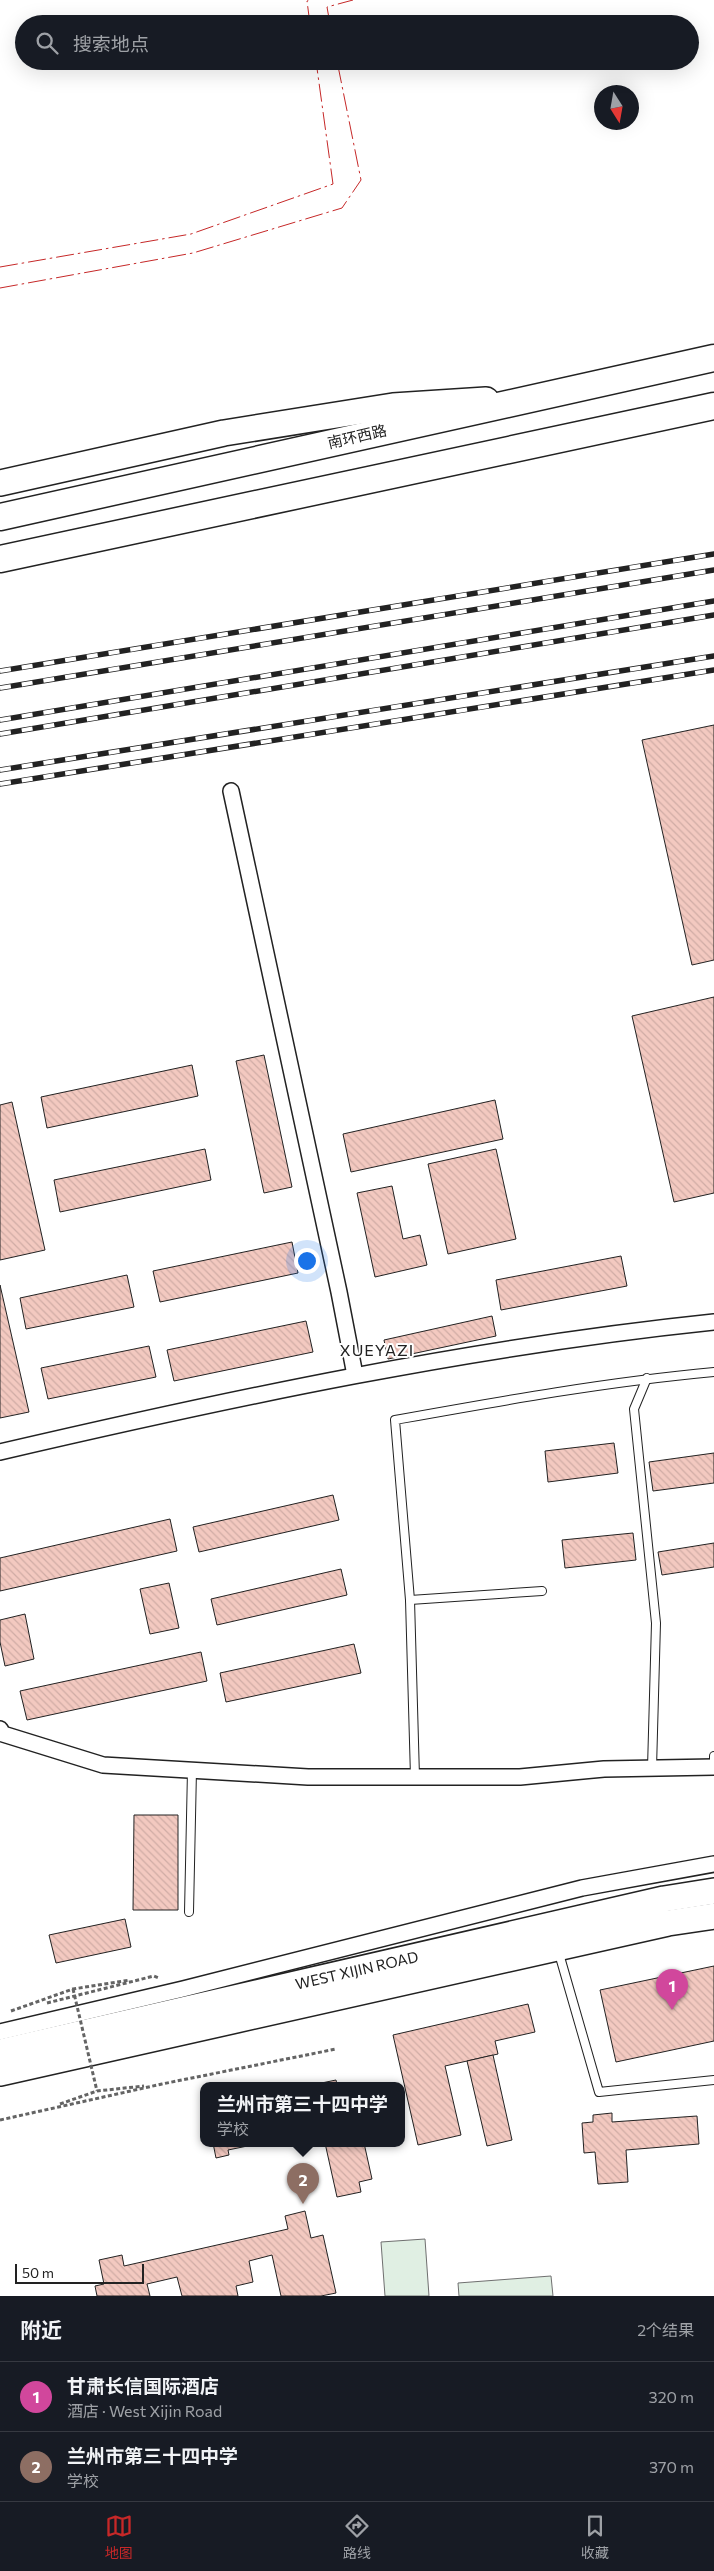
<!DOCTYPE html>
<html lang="zh">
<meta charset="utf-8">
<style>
:root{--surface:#171b24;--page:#20242c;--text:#f1f3f6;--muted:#9ea1a6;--line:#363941;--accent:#c62828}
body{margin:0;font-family:Commissioner,"Noto Sans SC",sans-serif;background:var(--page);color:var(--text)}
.compass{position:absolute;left:594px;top:85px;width:45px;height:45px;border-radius:50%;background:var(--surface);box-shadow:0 5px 20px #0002;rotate:169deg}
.scale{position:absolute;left:15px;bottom:12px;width:129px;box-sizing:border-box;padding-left:5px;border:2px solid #222;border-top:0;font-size:14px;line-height:18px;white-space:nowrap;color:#222;-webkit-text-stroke:4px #fff;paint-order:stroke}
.you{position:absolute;left:306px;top:1260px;width:18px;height:18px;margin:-12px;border:4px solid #fff;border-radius:50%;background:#1a73e8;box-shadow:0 0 0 8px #1a73e833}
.badge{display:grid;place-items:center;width:32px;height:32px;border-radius:50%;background:var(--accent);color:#fff;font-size:16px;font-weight:700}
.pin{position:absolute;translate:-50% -41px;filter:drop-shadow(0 1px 2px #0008)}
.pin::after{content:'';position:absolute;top:26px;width:18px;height:15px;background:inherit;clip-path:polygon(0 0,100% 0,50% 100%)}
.popup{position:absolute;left:200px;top:2082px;width:205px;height:65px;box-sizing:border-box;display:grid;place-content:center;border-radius:10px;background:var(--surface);filter:drop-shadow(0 1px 4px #0005);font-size:16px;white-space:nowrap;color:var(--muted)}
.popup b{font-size:19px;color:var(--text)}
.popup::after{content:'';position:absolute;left:50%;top:100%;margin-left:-10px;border:10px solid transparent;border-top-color:var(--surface)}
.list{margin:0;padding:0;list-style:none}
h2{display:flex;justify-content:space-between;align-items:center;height:65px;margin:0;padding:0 20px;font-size:21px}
h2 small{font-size:16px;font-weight:400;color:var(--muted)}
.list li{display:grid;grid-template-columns:32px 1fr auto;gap:15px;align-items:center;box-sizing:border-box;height:70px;padding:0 20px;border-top:1px solid var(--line)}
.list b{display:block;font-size:19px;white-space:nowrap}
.list p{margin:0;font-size:16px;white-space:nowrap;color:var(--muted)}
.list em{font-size:16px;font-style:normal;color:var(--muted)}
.icon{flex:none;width:28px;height:28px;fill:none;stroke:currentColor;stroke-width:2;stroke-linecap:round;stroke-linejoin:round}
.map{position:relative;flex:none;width:714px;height:2296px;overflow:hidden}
.search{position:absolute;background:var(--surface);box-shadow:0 5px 20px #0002;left:15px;right:15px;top:15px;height:55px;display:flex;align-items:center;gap:12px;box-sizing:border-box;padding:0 18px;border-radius:28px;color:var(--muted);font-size:19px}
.sheet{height:205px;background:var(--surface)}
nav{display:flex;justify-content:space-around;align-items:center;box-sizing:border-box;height:70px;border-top:1px solid var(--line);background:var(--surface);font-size:14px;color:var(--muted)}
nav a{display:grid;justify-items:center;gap:2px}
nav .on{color:var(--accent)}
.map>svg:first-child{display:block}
</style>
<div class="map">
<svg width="714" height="2296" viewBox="0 0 714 2296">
<defs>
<pattern id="building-back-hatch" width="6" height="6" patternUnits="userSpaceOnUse" patternTransform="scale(1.25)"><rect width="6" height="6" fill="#f3c9c0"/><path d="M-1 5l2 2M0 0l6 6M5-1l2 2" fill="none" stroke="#d0aca5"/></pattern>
</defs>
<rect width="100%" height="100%" fill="#fff"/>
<!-- grass -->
<g fill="#e0efe3" stroke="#6f6f6f">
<polygon points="425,2239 429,2296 385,2296 381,2242"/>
<polygon points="551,2276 553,2296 459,2296 458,2283"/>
</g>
<!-- building -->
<g fill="url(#building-back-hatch)" stroke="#222">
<polygon points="714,725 714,960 692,965 642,740"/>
<polygon points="714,997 714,1193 674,1202 632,1016"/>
<polygon points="264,1055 292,1187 264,1193 236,1061"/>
<polygon points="192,1065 198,1096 47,1128 41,1097"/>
<polygon points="495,1100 503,1139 351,1172 343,1134"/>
<polygon points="12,1102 45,1250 0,1260 0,1105"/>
<polygon points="205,1149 211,1180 60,1212 54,1180"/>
<polygon points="496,1149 516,1239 448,1254 428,1164"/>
<polygon points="392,1186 403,1239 420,1235 427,1265 375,1277 357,1193"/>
<polygon points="292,1242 298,1273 160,1302 153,1271"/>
<polygon points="621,1256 627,1286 501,1310 496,1280"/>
<polygon points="127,1275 134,1307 26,1329 20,1298"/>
<polygon points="0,1285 29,1412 0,1418"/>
<polygon points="492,1316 496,1336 388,1359 384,1340"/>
<polygon points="306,1321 313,1352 174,1381 167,1350"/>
<polygon points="149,1346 156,1377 48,1399 41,1368"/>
<polygon points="614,1443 618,1473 548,1482 545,1451"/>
<polygon points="714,1453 714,1483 653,1491 649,1462"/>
<polygon points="333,1495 339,1520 199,1552 193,1527"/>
<polygon points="170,1519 177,1551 0,1591 0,1558"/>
<polygon points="633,1533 636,1560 565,1568 562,1540"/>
<polygon points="714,1543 714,1567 662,1575 658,1552"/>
<polygon points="341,1569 347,1595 217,1625 211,1599"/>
<polygon points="169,1583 179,1628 150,1634 140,1589"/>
<polygon points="25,1614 34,1659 5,1666 0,1642 0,1620"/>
<polygon points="354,1644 361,1673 226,1702 220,1673"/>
<polygon points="201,1652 207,1681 27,1720 20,1691"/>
<polygon points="134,1815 178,1815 178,1910 133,1910"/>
<polygon points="125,1919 131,1947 56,1963 49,1935"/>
<polygon points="714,1966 714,2041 616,2062 600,1990"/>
<polygon points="528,2004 535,2032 495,2041 498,2054 445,2066 461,2135 418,2145 393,2035"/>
<polygon points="493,2055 512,2140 487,2146 467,2061"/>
<polygon points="336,2080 337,2085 312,2085"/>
<polygon points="612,2113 612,2122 697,2116 699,2144 626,2150 628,2182 598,2184 595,2152 584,2153 582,2123 593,2122 593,2115"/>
<polygon points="213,2143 262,2143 228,2150 229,2155 216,2158"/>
<polygon points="325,2143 364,2143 372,2179 359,2182 361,2192 337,2197"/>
<polygon points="305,2211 311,2238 323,2235 336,2293 321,2296 281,2296 272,2255 249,2261 253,2282 236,2286 238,2296 182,2296 177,2277 147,2284 150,2296 97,2296 95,2286 104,2284 99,2260 122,2255 124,2266 288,2229 285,2216"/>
</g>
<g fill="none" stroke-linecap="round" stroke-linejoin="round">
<!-- service casing -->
<g stroke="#222" stroke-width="10">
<g id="service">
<polyline points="647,1378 634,1409 656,1623 652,1768"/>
<polyline points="410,1600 542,1591"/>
<polyline points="714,1767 714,1756"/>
<path d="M415,1777L410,1600L395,1420C501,1401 606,1382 714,1372"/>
<polyline points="189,1912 192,1770"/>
<polyline points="558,1950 599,2092 714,2080"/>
</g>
</g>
<!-- minor casing -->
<g stroke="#222" stroke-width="18">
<g id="minor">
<polyline points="231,791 339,1292 355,1375"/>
<path d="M0,1452C236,1397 473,1347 714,1322"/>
<polyline points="0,1729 3,1734 103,1765 308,1777 520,1777 604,1769 714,1767"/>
<polyline points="0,2032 183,1989 582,1888 714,1864"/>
</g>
</g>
<!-- primary casing -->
<g stroke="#222" stroke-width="28">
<g id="primary">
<polyline points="0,483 224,433 393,406 486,400"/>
<path id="s1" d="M0,2052L664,1899L714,1891"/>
<polyline points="0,2073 668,1923 714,1916"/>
</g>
</g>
<!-- trunk casing -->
<g stroke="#222" stroke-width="29">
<g id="trunk">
<polyline points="0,517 714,358"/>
<polyline points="0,559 714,406"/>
</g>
</g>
<!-- path -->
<g stroke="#646464" stroke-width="3" stroke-dasharray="4 2.5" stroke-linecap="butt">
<polyline points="47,2003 154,1976 159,1978"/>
<polyline points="11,2011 73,1989 130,1980"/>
<polyline points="60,2104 97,2091 144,2086"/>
<polyline points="0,2120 162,2084 336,2049"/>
</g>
<!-- service -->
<use href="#service" stroke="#fff" stroke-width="8"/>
<!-- minor -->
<use href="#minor" stroke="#fff" stroke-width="15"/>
<!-- primary -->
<use href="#primary" stroke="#fff" stroke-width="25"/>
<!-- trunk -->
<use href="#trunk" stroke="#fff" stroke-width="26"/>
<!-- rail casing -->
<g stroke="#222" stroke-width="5.5">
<g id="rail">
<polyline points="0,671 714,554"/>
<polyline points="0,688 714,570"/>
<polyline points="0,720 714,601"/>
<polyline points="0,734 714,615"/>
<polyline points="0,770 714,656"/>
<polyline points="0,784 714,670"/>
</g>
</g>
<!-- rail -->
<use href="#rail" stroke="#fff" stroke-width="4" stroke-dasharray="11" stroke-linecap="butt"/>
<!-- path-bridge -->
<polyline stroke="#646464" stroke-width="3" stroke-dasharray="4 2.5" stroke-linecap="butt" points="73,1989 97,2091"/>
<!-- power -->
<g stroke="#c62828" stroke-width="1" stroke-dasharray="18 4 2.5 4" stroke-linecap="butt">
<polyline points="310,24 307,1 311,0"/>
<polyline points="330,24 327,7 353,0"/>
<polyline points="0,267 191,234 333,184 316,61"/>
<polyline points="0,288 193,253 342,208 361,180 337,61"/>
</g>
</g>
<g text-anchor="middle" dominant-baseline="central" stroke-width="4" stroke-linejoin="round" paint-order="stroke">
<!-- street labels -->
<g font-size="15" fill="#222" stroke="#fff">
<text transform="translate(357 436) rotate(-13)">南环西路</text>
<text stroke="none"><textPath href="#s1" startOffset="366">WEST XIJIN ROAD</textPath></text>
</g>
<!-- neighbourhood labels -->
<g font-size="16" letter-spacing="1" fill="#222" stroke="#fff">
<text x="377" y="1349">XUEYAZI</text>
</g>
</g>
</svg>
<svg class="compass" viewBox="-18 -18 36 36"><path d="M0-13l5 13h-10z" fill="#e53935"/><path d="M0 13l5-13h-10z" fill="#9ea1a6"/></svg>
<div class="scale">50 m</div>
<div class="you"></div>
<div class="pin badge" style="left:672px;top:2010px;background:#d1479c">1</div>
<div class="pin badge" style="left:303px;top:2204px;background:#8d6e63">2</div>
<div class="popup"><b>兰州市第三十四中学</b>学校</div>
<div class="search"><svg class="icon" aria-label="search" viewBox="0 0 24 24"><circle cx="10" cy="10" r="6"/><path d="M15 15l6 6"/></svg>搜索地点</div>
</div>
<section class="sheet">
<h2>附近<small>2个结果</small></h2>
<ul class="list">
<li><span class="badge" style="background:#d1479c">1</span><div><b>甘肃长信国际酒店</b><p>酒店 · West Xijin Road</p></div><em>320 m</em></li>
<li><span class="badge" style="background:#8d6e63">2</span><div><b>兰州市第三十四中学</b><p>学校</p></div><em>370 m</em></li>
</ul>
</section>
<nav>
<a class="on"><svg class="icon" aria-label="map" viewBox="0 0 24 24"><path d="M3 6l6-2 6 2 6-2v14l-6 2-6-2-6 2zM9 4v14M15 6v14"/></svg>地图</a>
<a><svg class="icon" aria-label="directions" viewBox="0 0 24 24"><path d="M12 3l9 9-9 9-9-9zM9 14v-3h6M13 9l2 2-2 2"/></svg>路线</a>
<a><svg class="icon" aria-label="saved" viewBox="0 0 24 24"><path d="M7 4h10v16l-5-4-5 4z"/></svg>收藏</a>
</nav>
